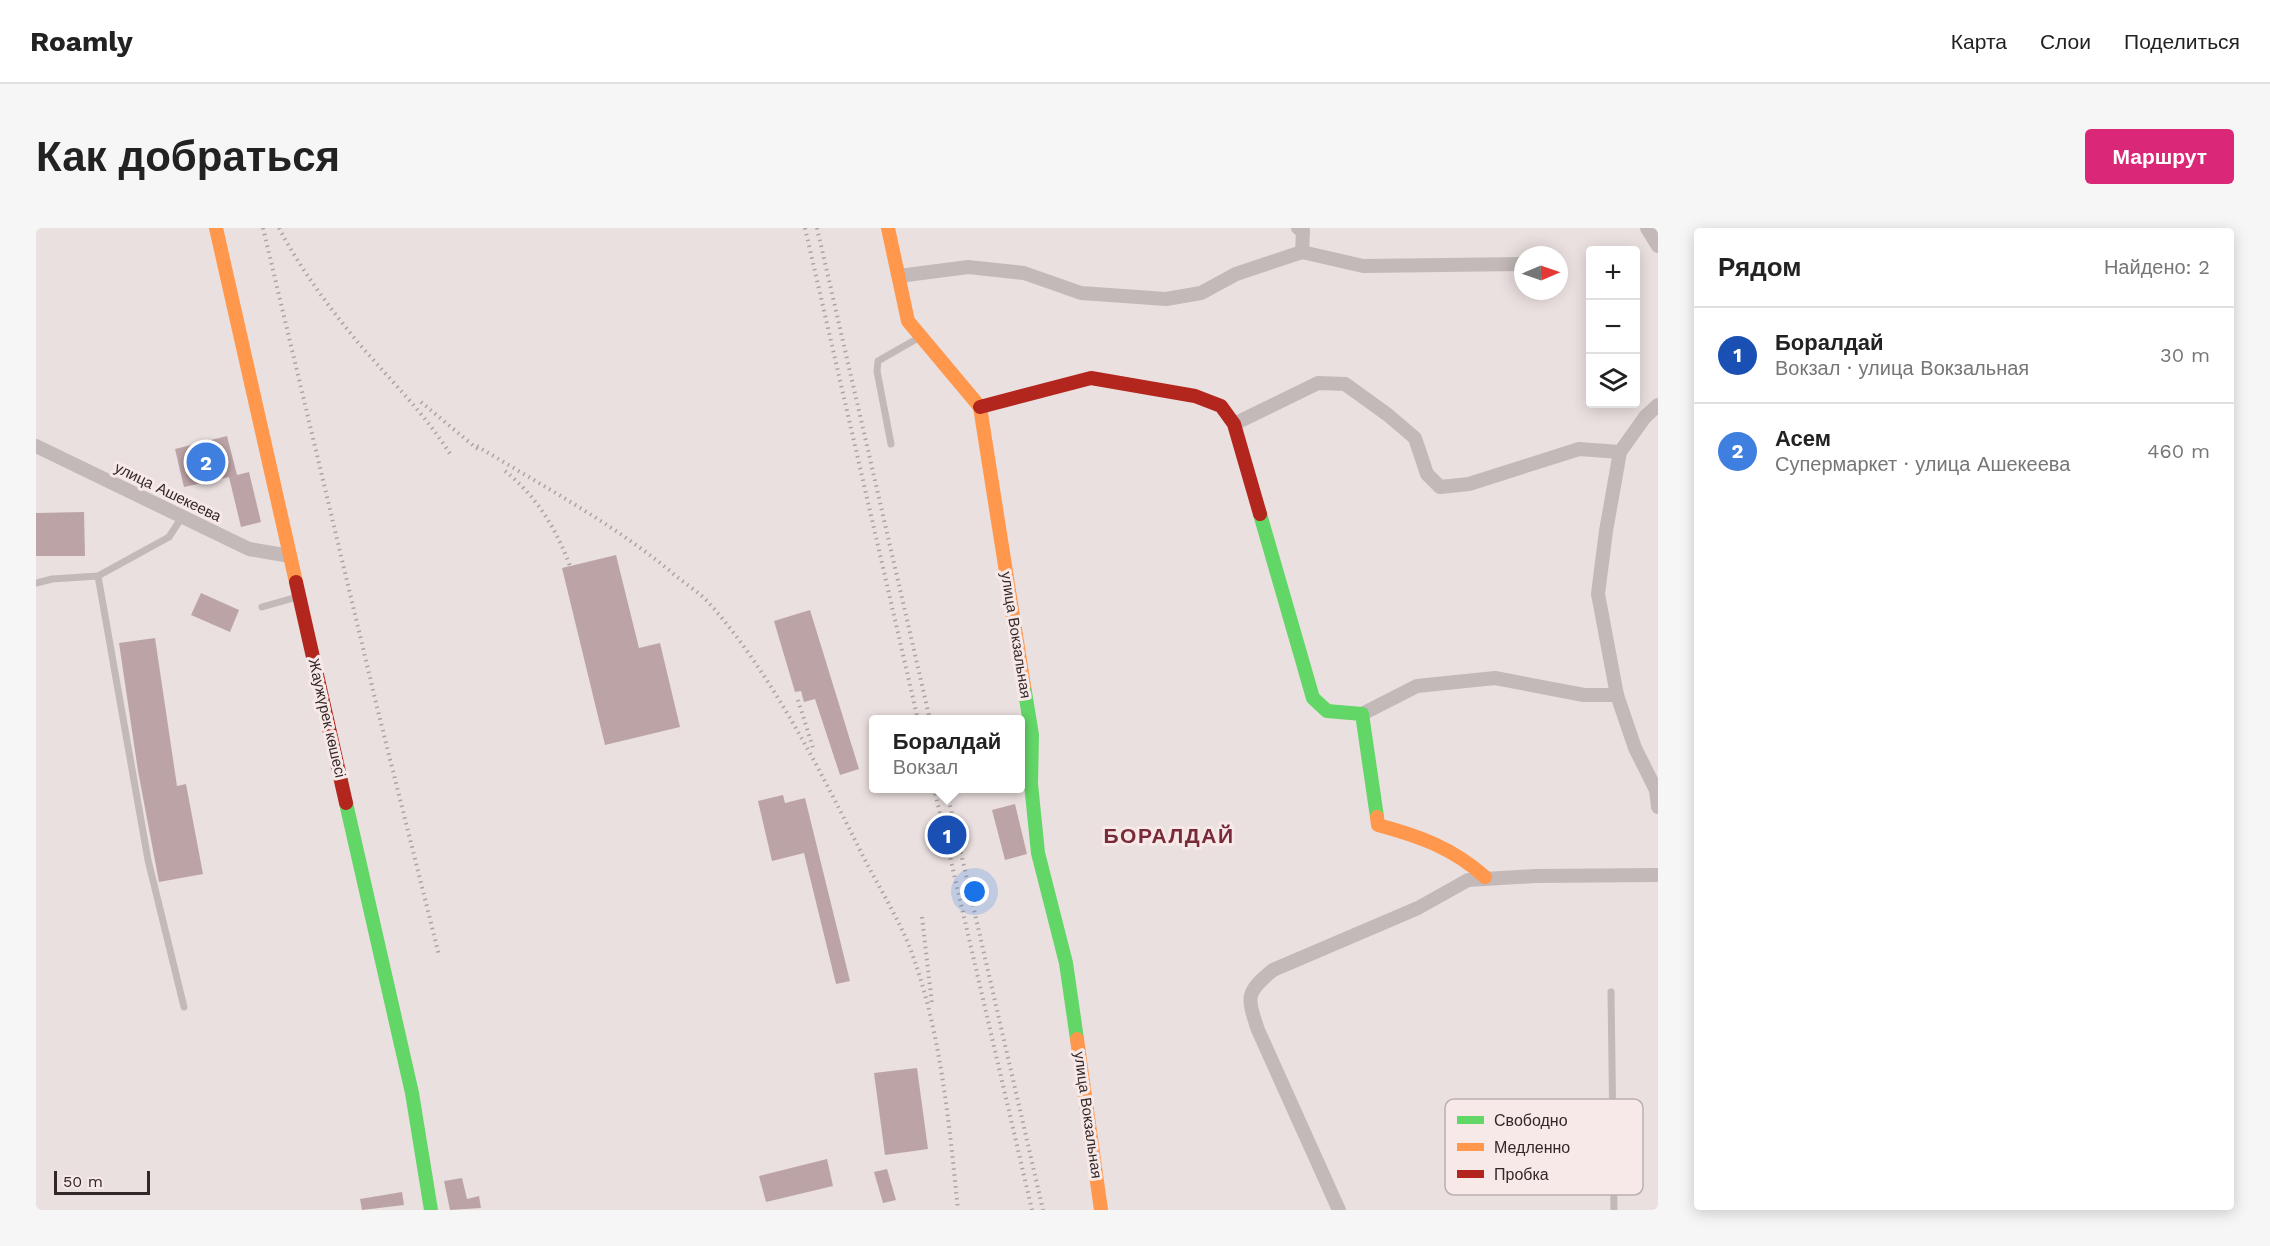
<!DOCTYPE html>
<html lang="ru">
<meta charset="utf-8">
<style>
:root{--surface:#fff;--page:#f6f6f6;--text:#222;--muted:#767676;--line:#e0e0e0;--accent:#db2777}
body{margin:0;font-family:"Work Sans",sans-serif;background:var(--page);color:var(--text)}
.controls{position:absolute;right:18px;top:18px;display:grid;overflow:hidden;border-radius:6px;box-shadow:0 3px 15px #0003}
.controls button{width:54px;height:54px;display:grid;place-items:center;padding:0;border:0;border-bottom:2px solid var(--line);background:var(--surface);color:var(--text);font:30px sans-serif}
.compass{position:absolute;left:1478px;top:18px;width:54px;height:54px;border-radius:50%;background:var(--surface);box-shadow:0 3px 15px #0003;rotate:88deg}
.scale{position:absolute;left:18px;bottom:15px;width:96px;box-sizing:border-box;padding-left:6px;border:3px solid #332829;border-top:0;font-size:16px;line-height:21px;white-space:nowrap;color:#332829;-webkit-text-stroke:4px #f7e9e7;paint-order:stroke}
.you{position:absolute;left:939px;top:664px;width:21px;height:21px;margin:-15px;border:4px solid #fff;border-radius:50%;background:#1a73e8;box-shadow:0 0 0 9px #1a73e833}
.badge{display:grid;place-items:center;width:39px;height:39px;border-radius:50%;background:var(--accent);color:#fff;font-size:20px;font-weight:700}
.pin{position:absolute;translate:-50% -50%;border:3px solid #fff;box-shadow:0 2px 6px #0006}
.popup{position:absolute;left:833px;top:487px;width:156px;height:78px;box-sizing:border-box;display:grid;place-content:center;border-radius:6px;background:var(--surface);filter:drop-shadow(0 2px 4px #0005);font-size:20px;white-space:nowrap;color:var(--muted)}
.popup b{font-size:22px;color:var(--text)}
.popup::after{content:'';position:absolute;left:50%;top:100%;margin-left:-12px;border:12px solid transparent;border-top-color:var(--surface)}
.list{margin:0;padding:0;list-style:none}
h2{display:flex;justify-content:space-between;align-items:center;height:78px;margin:0;padding:0 24px;font-size:26px}
h2 small{font-size:20px;font-weight:400;color:var(--muted)}
.list li{display:grid;grid-template-columns:39px 1fr auto;gap:18px;align-items:center;box-sizing:border-box;height:96px;padding:0 24px;border-top:2px solid var(--line)}
.list b{display:block;font-size:22px;white-space:nowrap}
.list p{margin:0;font-size:20px;white-space:nowrap;color:var(--muted)}
.list em{font-size:20px;font-style:normal;color:var(--muted)}
.icon{flex:none;width:33px;height:33px;fill:none;stroke:currentColor;stroke-width:2;stroke-linecap:round;stroke-linejoin:round}
.map{position:relative;flex:none;width:1622px;height:982px;overflow:hidden;border-radius:6px}
header{display:flex;align-items:center;gap:36px;box-sizing:border-box;height:84px;padding:0 30px;background:var(--surface);border-bottom:2px solid var(--line)}
header strong{font-size:28px}
nav{display:flex;gap:33px;margin-inline-start:auto;font-size:21px}
.intro{display:flex;align-items:center;justify-content:space-between;box-sizing:border-box;height:144px;padding:0 36px}
h1{margin:0;font-size:42px}
.button{padding:15px 27px;border-radius:6px;background:var(--accent);color:#fff;font-size:21px;font-weight:700}
main{display:flex;gap:36px;padding:0 36px}
aside{flex:1;background:var(--surface);border-radius:6px;box-shadow:0 3px 15px #0003}
.map>svg:first-child{display:block}
</style>
<header>
<strong>Roamly</strong>
<nav><a>Карта</a><a>Слои</a><a>Поделиться</a></nav>
</header>
<div class="intro"><h1>Как добраться</h1><a class="button">Маршрут</a></div>
<main>
<div class="map">
<svg width="1622" height="982" viewBox="0 0 1622 982">
<rect width="100%" height="100%" fill="#eae0df"/>
<!-- building -->
<g fill="#bca4a6">
<polygon points="191,208 201,247 213,244 225,294 205,299 193,249 148,259 139,221"/>
<polygon points="48,284 49,328 0,328 0,285"/>
<polygon points="580,327 603,420 624,415 644,499 569,517 526,340"/>
<polygon points="165,365 203,382 194,404 155,387"/>
<polygon points="774,382 823,541 804,547 779,471 768,474 765,463 759,464 738,393"/>
<polygon points="119,410 141,558 150,556 167,646 123,654 102,543 83,415"/>
<polygon points="747,567 749,575 769,570 814,753 800,756 768,625 736,633 722,573"/>
<polygon points="979,576 991,626 969,632 956,582"/>
<polygon points="881,840 892,921 849,927 838,845"/>
<polygon points="791,931 797,958 730,974 723,948"/>
<polygon points="851,941 860,972 847,975 838,944"/>
<polygon points="426,950 431,971 443,968 445,980 414,982 408,953"/>
<polygon points="366,964 368,977 326,982 324,971"/>
</g>
<g fill="none" stroke-linecap="round" stroke-linejoin="round">
<!-- lane -->
<g stroke="#c3b9b9" stroke-width="7">
<polyline points="855,216 841,143 842,133 884,109"/>
<polyline points="62,348 112,632 148,779"/>
<polyline points="0,355 16,351 62,348 133,309 146,289"/>
<polyline points="226,379 261,369"/>
<polyline points="1575,764 1578,982"/>
</g>
<!-- street -->
<g stroke="#c3b9b9" stroke-width="14">
<polyline points="1611,0 1622,18"/>
<polyline points="1266,24 1327,38 1487,36"/>
<polyline points="863,48 932,39 988,45 1045,65 1130,71 1165,65 1200,46 1266,24 1267,3 1262,0"/>
<polyline points="1622,177 1609,189 1584,224 1570,303 1562,366 1581,467 1599,520 1620,562 1622,579"/>
<polyline points="1198,196 1282,155 1309,156 1352,187 1379,210 1391,246 1404,259 1433,256 1543,221 1584,224"/>
<polyline points="0,218 213,321 254,328"/>
<polyline points="1326,486 1381,458 1459,450 1548,467 1581,467"/>
<path d="M1303,982L1222,802C1211,769 1209,765 1237,742L1382,680L1432,652L1499,648L1622,647"/>
</g>
<!-- fast -->
<g stroke="#63d668" stroke-width="14">
<polyline points="1224,286 1277,470 1291,483 1326,486 1341,589"/>
<polyline points="988,458 996,507 995,556 1002,625 1030,735 1041,811"/>
<polyline points="310,575 376,865 395,982"/>
</g>
<!-- slow -->
<g stroke="#ff974d" stroke-width="14">
<polyline points="180,0 260,354"/>
<polyline points="852,0 872,93 944,179 988,458"/>
<path d="M1341,589L1342,597C1383,608 1417,620 1449,649"/>
<polyline points="1041,811 1065,982"/>
</g>
<!-- jam -->
<g stroke="#b3261e" stroke-width="14">
<polyline points="944,179 1055,150 1159,168 1185,178 1198,196 1224,286"/>
<polyline points="260,354 310,575"/>
</g>
<!-- rail -->
<g stroke="#aba4a3" stroke-width="4" stroke-dasharray="1.5 4.5" stroke-linecap="butt">
<polyline points="227,0 341,479 403,727"/>
<path d="M243,0C265,42 295,82 325,118C357,155 390,187 416,229"/>
<polyline points="769,0 882,492"/>
<polyline points="781,0 894,492"/>
<polyline points="385,174 445,224"/>
<path d="M441,218C508,259 580,297 640,348C651,357 664,365 673,375C732,441 781,536 820,614C837,650 859,683 874,720C905,802 913,895 922,982"/>
<path d="M469,243C500,268 520,300 534,338"/>
<polyline points="762,472 777,520"/>
<polyline points="898,560 996,982"/>
<polyline points="910,560 1007,982"/>
<polyline points="886,689 896,776"/>
</g>
</g>
<g text-anchor="middle" dominant-baseline="central" stroke-width="6" stroke-linejoin="round" paint-order="stroke">
<!-- street labels -->
<g font-size="15" fill="#332829" stroke="#f7e9e7">
<text transform="translate(132 264) rotate(26)">улица Ашекеева</text>
<text transform="translate(980 407) rotate(81)">улица Вокзальная</text>
<text transform="translate(291 490) rotate(77)">Жаужүрек көшесі</text>
<text transform="translate(1052 887) rotate(82)">улица Вокзальная</text>
</g>
<!-- district labels -->
<g font-size="21" font-weight="bold" letter-spacing="1.5" fill="#792a39" stroke="#f7e9e7">
<text x="1133" y="607">БОРАЛДАЙ</text>
</g>
</g>
<!-- legend -->
<rect x="1409" y="871" width="198" height="96" rx="9" fill="#f7e9e7" stroke="#bcafae" stroke-width="1.5"/>
<rect x="1421" y="888" width="27" height="8" fill="#63d668"/>
<rect x="1421" y="915" width="27" height="8" fill="#ff974d"/>
<rect x="1421" y="942" width="27" height="8" fill="#b3261e"/>
<g font-size="16" fill="#332829">
<text x="1458" y="898">Свободно</text>
<text x="1458" y="925">Медленно</text>
<text x="1458" y="952">Пробка</text>
</g>
</svg>
<div class="controls">
<button>+</button>
<button>−</button>
<button><svg class="icon" aria-label="layers" viewBox="0 0 24 24"><path d="M12 4l9 5-9 5-9-5zM3 14l9 5 9-5"/></svg></button>
</div>
<svg class="compass" viewBox="-18 -18 36 36"><path d="M0-13l5 13h-10z" fill="#e53935"/><path d="M0 13l5-13h-10z" fill="#767676"/></svg>
<div class="scale">50 m</div>
<div class="you"></div>
<div class="pin badge" style="left:911px;top:607px;background:#1a4fb4">1</div>
<div class="popup"><b>Боралдай</b>Вокзал</div>
<div class="pin badge" style="left:170px;top:234px;background:#3f7fe0">2</div>
</div>
<aside>
<h2>Рядом<small>Найдено: 2</small></h2>
<ul class="list">
<li><span class="badge" style="background:#1a4fb4">1</span><div><b>Боралдай</b><p>Вокзал · улица Вокзальная</p></div><em>30 m</em></li>
<li><span class="badge" style="background:#3f7fe0">2</span><div><b>Асем</b><p>Супермаркет · улица Ашекеева</p></div><em>460 m</em></li>
</ul>
</aside>
</main>
